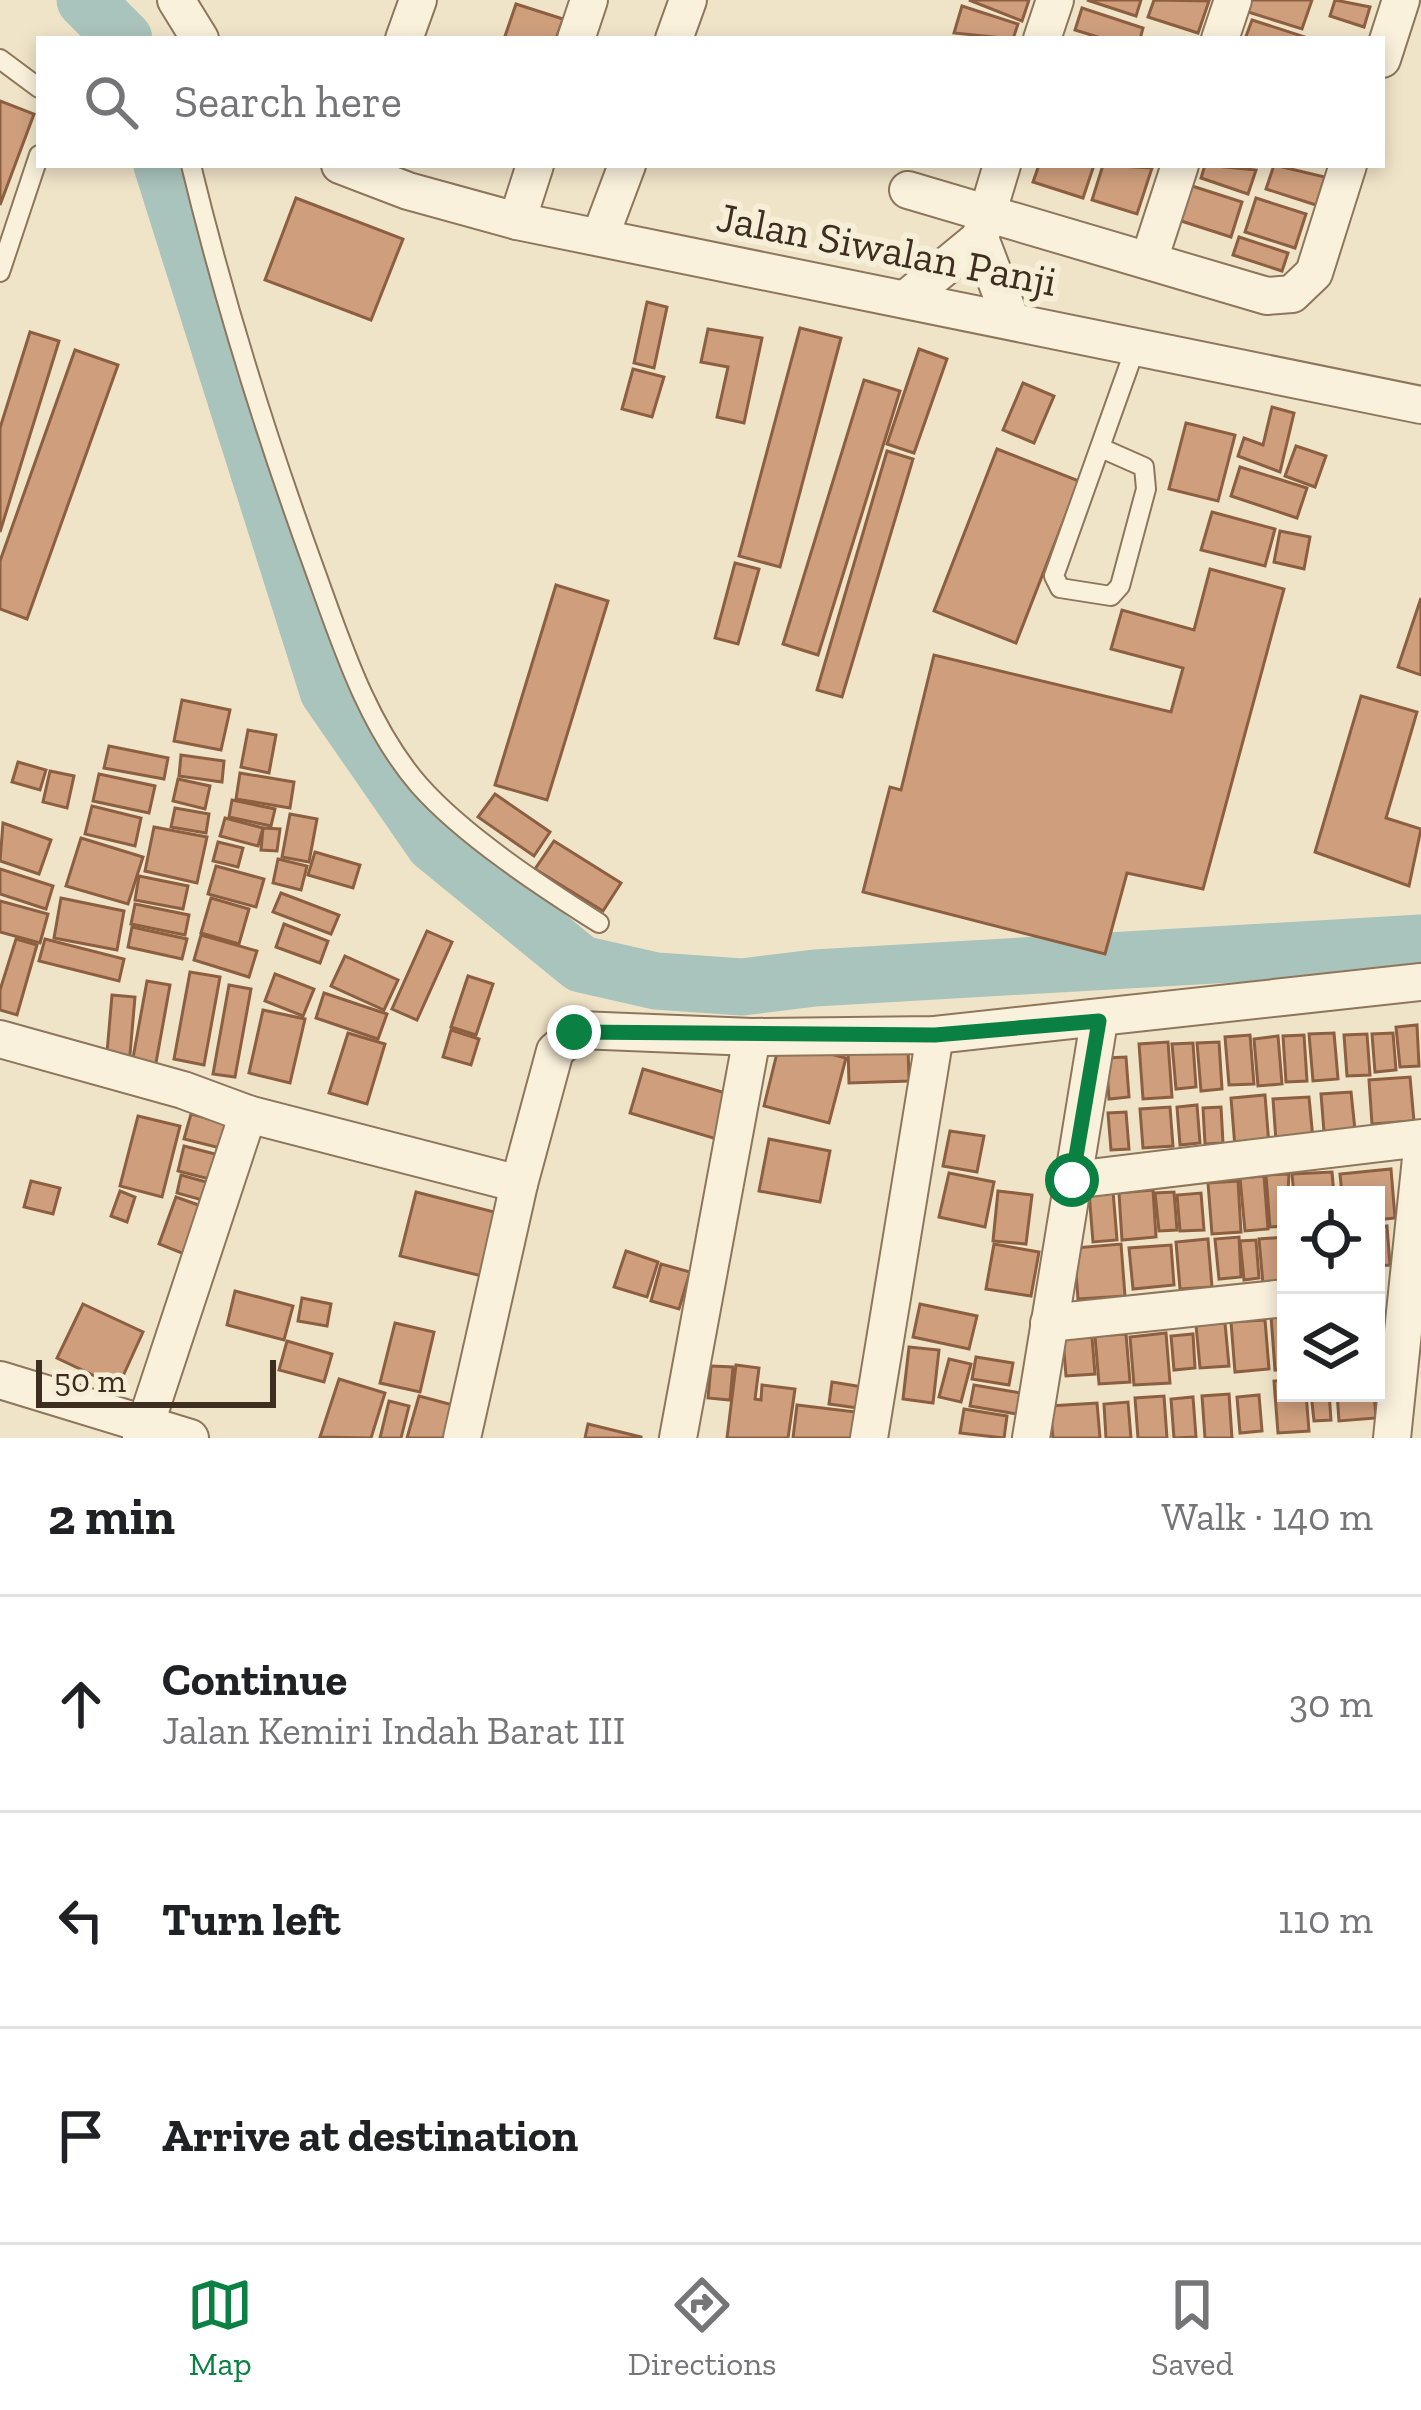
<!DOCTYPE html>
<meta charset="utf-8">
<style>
:root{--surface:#fff;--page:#f6f6f6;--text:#202124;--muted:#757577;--line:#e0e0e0;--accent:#0b8043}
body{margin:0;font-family:"Zilla Slab",serif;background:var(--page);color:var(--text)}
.controls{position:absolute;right:36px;bottom:36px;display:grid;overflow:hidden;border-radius:0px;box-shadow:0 6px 18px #0003}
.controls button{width:108px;height:108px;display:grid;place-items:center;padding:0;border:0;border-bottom:3px solid var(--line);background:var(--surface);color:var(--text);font:60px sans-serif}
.scale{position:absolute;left:36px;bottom:30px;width:240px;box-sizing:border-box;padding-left:12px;border:6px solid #3d2e20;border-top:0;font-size:33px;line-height:42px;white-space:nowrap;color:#3d2e20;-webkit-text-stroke:9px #f7eed8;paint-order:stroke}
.stop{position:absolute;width:36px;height:36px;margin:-27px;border:9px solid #0b8043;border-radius:50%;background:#fff}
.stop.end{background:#0b8043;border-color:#fff;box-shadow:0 3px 12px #0008}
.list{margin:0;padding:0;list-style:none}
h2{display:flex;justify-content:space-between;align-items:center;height:156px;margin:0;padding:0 48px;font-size:51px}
h2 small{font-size:39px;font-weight:400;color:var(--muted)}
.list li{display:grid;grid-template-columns:78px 1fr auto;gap:36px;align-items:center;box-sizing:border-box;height:216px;padding:0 48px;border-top:3px solid var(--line)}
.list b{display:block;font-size:45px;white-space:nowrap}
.list p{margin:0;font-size:39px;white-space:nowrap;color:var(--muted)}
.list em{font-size:39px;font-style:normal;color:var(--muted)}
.icon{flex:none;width:66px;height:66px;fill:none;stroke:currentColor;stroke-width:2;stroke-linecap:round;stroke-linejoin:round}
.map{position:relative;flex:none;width:1421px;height:1438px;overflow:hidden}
.search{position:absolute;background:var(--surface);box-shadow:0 6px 18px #0003;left:36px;right:36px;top:36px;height:132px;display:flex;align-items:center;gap:30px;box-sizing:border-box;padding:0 42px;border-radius:0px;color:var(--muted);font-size:45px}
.sheet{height:804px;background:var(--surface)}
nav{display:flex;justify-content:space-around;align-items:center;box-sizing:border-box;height:168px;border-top:3px solid var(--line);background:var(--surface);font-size:33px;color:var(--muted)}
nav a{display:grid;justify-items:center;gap:6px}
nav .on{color:var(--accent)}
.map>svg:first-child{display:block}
</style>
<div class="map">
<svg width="1421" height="1438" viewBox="0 0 1421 1438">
<rect width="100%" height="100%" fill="#f0e4c8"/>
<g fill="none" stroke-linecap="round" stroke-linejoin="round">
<!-- river -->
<g stroke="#a9c4bc" stroke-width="57">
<polyline points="85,0 124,39"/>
<polyline points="162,165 328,691 434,844 581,964 656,981 742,987 815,978 1421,943"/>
</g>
</g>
<!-- building -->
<g fill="#cf9f7d" stroke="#8d5f41" stroke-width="3">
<polygon points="969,0 1029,0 1022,21"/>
<polygon points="1087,0 1141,0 1136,16"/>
<polygon points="1154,0 1209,1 1198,33 1148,17"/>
<polygon points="1248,0 1312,0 1302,29 1245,11"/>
<polygon points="1335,0 1370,7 1364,27 1330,16"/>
<polygon points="516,4 563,19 556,39 504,39"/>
<polygon points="962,6 1018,24 1013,39 954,33"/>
<polygon points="1082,8 1143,28 1140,39 1104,39 1075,30"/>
<polygon points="1252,20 1305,37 1305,39 1245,39"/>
<polygon points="0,101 34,114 0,205"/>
<polygon points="1039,165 1094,165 1083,198 1033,182"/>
<polygon points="1103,165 1152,168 1137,214 1092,200"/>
<polygon points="1205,165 1256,170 1248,194 1201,178"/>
<polygon points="1274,165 1325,177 1316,205 1266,189"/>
<polygon points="1189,185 1242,202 1231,237 1178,220"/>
<polygon points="296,198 403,239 371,320 265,280"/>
<polygon points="1256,198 1306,214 1295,248 1245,232"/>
<polygon points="1239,237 1288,253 1282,271 1233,255"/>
<polygon points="647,302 667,307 654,368 634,363"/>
<polygon points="800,328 841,338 780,567 739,556"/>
<polygon points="708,329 762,338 744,423 717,417 728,367 701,362"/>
<polygon points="30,332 59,341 0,532 0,428"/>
<polygon points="919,349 947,359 914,453 887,444"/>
<polygon points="75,350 118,365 27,619 0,609 0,561"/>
<polygon points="633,369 664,377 652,417 622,409"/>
<polygon points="864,380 900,391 818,655 783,644"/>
<polygon points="1023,383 1054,396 1034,443 1003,430"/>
<polygon points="1272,407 1294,413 1280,472 1238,456 1244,438 1263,445"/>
<polygon points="1186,423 1235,435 1218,501 1169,489"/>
<polygon points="1296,446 1326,456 1315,487 1285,476"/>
<polygon points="997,449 1079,481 1016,643 934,611"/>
<polygon points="887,451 913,459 842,697 817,690"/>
<polygon points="1240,467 1307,488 1297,518 1231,496"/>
<polygon points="1212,512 1275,529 1265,566 1201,550"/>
<polygon points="1280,531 1310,537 1304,569 1274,562"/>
<polygon points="735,563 759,569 738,644 715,638"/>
<polygon points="1210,569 1284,589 1203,889 1127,873 1105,954 863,892 890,787 901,790 934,655 1171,712 1183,668 1111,649 1122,610 1194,630"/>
<polygon points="556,585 608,601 547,800 495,785"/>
<polygon points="1421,598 1421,675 1398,667"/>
<polygon points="1361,696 1417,712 1386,818 1421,829 1409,886 1315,852"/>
<polygon points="182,700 230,710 221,750 174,741"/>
<polygon points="248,730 276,735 269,773 241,767"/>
<polygon points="109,746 168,758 164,779 104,768"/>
<polygon points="181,755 224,761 222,782 179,776"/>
<polygon points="18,762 46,770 40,790 12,782"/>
<polygon points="50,771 74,776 67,808 43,802"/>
<polygon points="240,773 294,782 290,808 236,799"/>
<polygon points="99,774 155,786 149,813 93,801"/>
<polygon points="178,779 210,786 205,809 173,801"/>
<polygon points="495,794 550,832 534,856 478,817"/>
<polygon points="232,800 275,809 271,826 229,817"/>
<polygon points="92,806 141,818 135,846 85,834"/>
<polygon points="175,808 209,814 206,833 171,827"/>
<polygon points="290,814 317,819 309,862 282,857"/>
<polygon points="225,818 263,828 258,846 220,836"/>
<polygon points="3,823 51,840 39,874 0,861"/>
<polygon points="154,827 207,837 197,883 145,871"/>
<polygon points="263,828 280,829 277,851 261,850"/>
<polygon points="81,838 143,857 128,904 66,886"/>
<polygon points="554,841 621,883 603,911 535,869"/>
<polygon points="218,842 243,848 238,867 213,861"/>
<polygon points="315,852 360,865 353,888 308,875"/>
<polygon points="278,859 307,866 301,890 273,883"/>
<polygon points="216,866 264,879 256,907 208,894"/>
<polygon points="0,869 53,886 46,909 0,894"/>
<polygon points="139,876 188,886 183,909 135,900"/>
<polygon points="281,893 339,915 331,934 273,912"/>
<polygon points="61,898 124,911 117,950 54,938"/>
<polygon points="211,898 249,909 239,944 201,933"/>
<polygon points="0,901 48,914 40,943 0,932"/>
<polygon points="135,904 189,915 185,935 131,924"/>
<polygon points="284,924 328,941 320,963 276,947"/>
<polygon points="132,927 187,939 182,959 128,947"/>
<polygon points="427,931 452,942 417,1020 392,1009"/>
<polygon points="201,935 257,951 249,977 194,960"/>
<polygon points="16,939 37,945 17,1015 0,1010 0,990"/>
<polygon points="45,939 124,959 119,981 39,961"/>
<polygon points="345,956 398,980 384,1010 331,986"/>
<polygon points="190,972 220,977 204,1065 174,1059"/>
<polygon points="275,974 314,989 303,1016 265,1001"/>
<polygon points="468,976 493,984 476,1035 451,1027"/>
<polygon points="147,981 170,985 154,1074 131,1069"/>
<polygon points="229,985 251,989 235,1077 213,1074"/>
<polygon points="324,993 387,1014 378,1039 316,1018"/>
<polygon points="112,995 135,997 129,1066 106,1064"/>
<polygon points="263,1010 305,1019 290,1083 249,1073"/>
<polygon points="1417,1025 1419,1066 1400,1067 1396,1027"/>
<polygon points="451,1030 479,1039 471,1065 443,1057"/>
<polygon points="348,1033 385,1044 367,1104 329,1093"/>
<polygon points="1334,1033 1338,1079 1313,1081 1309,1034"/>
<polygon points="1393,1033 1396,1070 1375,1072 1372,1034"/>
<polygon points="1367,1034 1370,1075 1347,1076 1344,1035"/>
<polygon points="1250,1035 1254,1084 1229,1085 1225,1037"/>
<polygon points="1304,1035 1307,1081 1286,1082 1283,1036"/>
<polygon points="1278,1036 1282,1084 1258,1086 1254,1039"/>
<polygon points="780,1041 846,1058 829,1123 764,1106"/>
<polygon points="1168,1042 1172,1097 1143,1099 1139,1044"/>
<polygon points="1219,1042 1222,1089 1201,1091 1197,1043"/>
<polygon points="1193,1043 1196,1087 1176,1089 1172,1044"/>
<polygon points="908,1047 909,1081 849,1083 848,1049"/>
<polygon points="1126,1057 1129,1097 1109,1099 1106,1058"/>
<polygon points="643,1069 736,1096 723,1141 630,1113"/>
<polygon points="1410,1077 1414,1121 1372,1124 1369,1080"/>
<polygon points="1351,1092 1355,1130 1324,1132 1321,1094"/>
<polygon points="1265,1095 1269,1145 1235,1147 1231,1098"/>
<polygon points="1309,1097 1313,1139 1276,1141 1273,1099"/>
<polygon points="1197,1105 1200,1143 1180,1145 1177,1107"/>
<polygon points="1170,1107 1173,1146 1143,1148 1140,1109"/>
<polygon points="1221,1107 1223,1143 1205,1144 1203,1108"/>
<polygon points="1126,1112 1129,1149 1111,1150 1108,1113"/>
<polygon points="191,1114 234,1125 228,1150 184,1139"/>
<polygon points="138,1116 180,1126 162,1197 120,1186"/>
<polygon points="950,1131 984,1136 977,1172 943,1166"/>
<polygon points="769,1139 830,1151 820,1202 759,1191"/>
<polygon points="184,1146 227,1157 221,1182 178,1171"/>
<polygon points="1391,1169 1395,1218 1376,1220 1376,1195 1342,1195 1340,1174"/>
<polygon points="1332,1172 1334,1195 1294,1195 1292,1174"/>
<polygon points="949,1173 994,1182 985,1227 939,1217"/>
<polygon points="1289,1174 1286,1226 1270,1227 1266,1175"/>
<polygon points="181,1175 217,1185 213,1203 177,1193"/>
<polygon points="1264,1176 1268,1229 1245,1231 1240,1178"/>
<polygon points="31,1181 60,1188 53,1214 24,1207"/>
<polygon points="1238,1181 1241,1232 1212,1234 1208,1183"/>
<polygon points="1153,1190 1156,1237 1122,1240 1119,1193"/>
<polygon points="120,1191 135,1197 127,1222 111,1216"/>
<polygon points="998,1191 1032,1195 1026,1244 993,1241"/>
<polygon points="1113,1191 1117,1240 1093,1242 1089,1192"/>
<polygon points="416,1192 502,1214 486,1277 400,1256"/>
<polygon points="1174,1192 1177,1230 1159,1231 1155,1193"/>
<polygon points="1201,1193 1204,1230 1180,1231 1177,1195"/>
<polygon points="176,1197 204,1207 187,1255 159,1244"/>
<polygon points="1387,1226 1390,1265 1376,1266 1376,1227"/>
<polygon points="1239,1237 1241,1277 1219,1279 1215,1239"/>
<polygon points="1285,1237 1286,1282 1263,1284 1259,1239"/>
<polygon points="1208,1239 1212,1287 1180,1289 1176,1242"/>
<polygon points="1256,1240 1259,1278 1244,1280 1240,1241"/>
<polygon points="994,1244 1039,1252 1031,1296 986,1289"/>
<polygon points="1121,1244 1125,1296 1078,1299 1074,1248"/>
<polygon points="1171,1245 1174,1285 1133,1289 1129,1248"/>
<polygon points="626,1251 658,1262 647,1297 614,1287"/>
<polygon points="661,1264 690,1272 679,1309 651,1301"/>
<polygon points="235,1291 293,1306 284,1340 227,1325"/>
<polygon points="302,1298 331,1304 327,1326 298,1321"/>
<polygon points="83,1304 143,1332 118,1387 57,1358"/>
<polygon points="920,1304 977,1316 969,1349 913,1337"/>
<polygon points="1286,1315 1286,1369 1275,1370 1271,1316"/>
<polygon points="1265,1320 1269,1369 1235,1372 1231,1322"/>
<polygon points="395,1323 434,1332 420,1392 380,1383"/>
<polygon points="1225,1323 1229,1366 1200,1368 1196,1325"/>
<polygon points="1166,1333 1170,1383 1134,1385 1130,1337"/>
<polygon points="1126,1334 1130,1382 1099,1384 1095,1336"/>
<polygon points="1193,1334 1195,1368 1174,1370 1171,1336"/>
<polygon points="1092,1337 1095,1374 1066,1376 1063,1339"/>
<polygon points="287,1341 332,1354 324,1382 279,1370"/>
<polygon points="909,1347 939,1350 933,1403 903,1399"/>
<polygon points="976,1357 1013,1363 1009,1385 972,1379"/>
<polygon points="949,1359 971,1364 961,1402 939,1397"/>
<polygon points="736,1365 759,1368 755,1399 761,1400 762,1385 795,1389 788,1438 727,1438"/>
<polygon points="711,1366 733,1367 730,1400 708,1398"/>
<polygon points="339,1379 385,1393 371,1438 320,1437"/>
<polygon points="1286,1380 1286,1393 1306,1393 1309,1431 1278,1433 1274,1381"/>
<polygon points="832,1382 869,1388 865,1409 829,1404"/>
<polygon points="974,1385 1021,1393 1017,1414 970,1406"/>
<polygon points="1311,1393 1329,1393 1331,1420 1314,1421"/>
<polygon points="1337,1393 1374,1393 1376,1418 1339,1421"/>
<polygon points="1229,1394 1232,1438 1205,1438 1202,1396"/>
<polygon points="1259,1395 1262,1431 1240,1433 1237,1397"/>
<polygon points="419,1396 453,1405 444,1438 407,1438"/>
<polygon points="1164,1396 1167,1438 1138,1438 1135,1398"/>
<polygon points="1193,1397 1196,1437 1174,1438 1171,1399"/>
<polygon points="389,1401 409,1406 401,1438 380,1438"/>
<polygon points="1128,1402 1131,1438 1106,1438 1104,1404"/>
<polygon points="1097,1403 1100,1438 1053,1438 1050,1406"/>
<polygon points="797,1405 856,1412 852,1438 793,1438"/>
<polygon points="964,1409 1007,1416 1004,1438 960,1433"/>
<polygon points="588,1424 641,1437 641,1438 585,1438"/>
</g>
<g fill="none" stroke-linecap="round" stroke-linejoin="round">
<!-- lane casing -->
<g stroke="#8d765c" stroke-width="22">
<g id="lane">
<polyline points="0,59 39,88"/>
<path d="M191,165C224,301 265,433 313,565C340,639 366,724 419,785C463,835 542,887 599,923"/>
<polyline points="0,272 39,155"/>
<polyline points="1101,448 1144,467 1146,489 1120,586 1111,596 1060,588 1054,576 1136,346"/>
</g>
</g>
<!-- street casing -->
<g stroke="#8d765c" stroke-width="40">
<g id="street">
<polyline points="176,0 200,39"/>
<polyline points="404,39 418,0"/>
<polyline points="576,39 589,0"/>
<polyline points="674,39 688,0"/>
<polyline points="1042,39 1055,0"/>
<polyline points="1220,39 1233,0"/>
<polyline points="1382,59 1401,0"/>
<polyline points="340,165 408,191 517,221 1421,405"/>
<polyline points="1002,165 980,238 1011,320"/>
<polyline points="908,190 1267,296 1292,294 1314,273 1348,165"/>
<polyline points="517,221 535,165"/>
<polyline points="600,237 627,165"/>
<polyline points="1149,260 1180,165"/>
<polyline points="907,298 980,238"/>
<polyline points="0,1039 183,1090 248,1114 141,1438"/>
<polyline points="248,1114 519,1184 555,1051 579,1030 752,1037 935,1035 1421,982"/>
<polyline points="1073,1180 1421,1138"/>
<polyline points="1049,1323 1286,1298"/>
<polyline points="0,1380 190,1438"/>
<polyline points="462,1438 519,1184"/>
<polyline points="678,1438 752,1037"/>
<polyline points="869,1438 935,1035"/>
<polyline points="1031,1438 1099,1021"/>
<polyline points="1392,1438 1421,1158"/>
</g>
</g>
<!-- lane -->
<use href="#lane" stroke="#faf1dc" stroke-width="18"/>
<!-- street -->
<use href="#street" stroke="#faf1dc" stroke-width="36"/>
</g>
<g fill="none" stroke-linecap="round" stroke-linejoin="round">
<!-- route -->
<polyline stroke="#0b8043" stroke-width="15" points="574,1032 935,1035 1099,1021 1072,1180"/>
</g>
<g text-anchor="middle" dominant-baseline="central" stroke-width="12" stroke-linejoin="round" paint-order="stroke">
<!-- street labels -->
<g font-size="42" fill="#3d2e20" stroke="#f7eed8">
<text transform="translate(887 249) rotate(11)">Jalan Siwalan Panji</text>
</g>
</g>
</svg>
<div class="controls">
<button><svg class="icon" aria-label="locate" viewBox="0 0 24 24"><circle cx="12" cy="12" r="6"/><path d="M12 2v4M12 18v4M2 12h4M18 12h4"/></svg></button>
<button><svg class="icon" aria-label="layers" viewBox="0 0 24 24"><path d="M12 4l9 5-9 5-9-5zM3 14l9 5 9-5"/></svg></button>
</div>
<div class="scale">50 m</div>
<div class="stop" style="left:1072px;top:1180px"></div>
<div class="stop end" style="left:574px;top:1032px"></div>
<div class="search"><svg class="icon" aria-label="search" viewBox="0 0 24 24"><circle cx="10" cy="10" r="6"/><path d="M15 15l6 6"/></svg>Search here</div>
</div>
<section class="sheet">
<h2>2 min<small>Walk · 140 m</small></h2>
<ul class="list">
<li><svg class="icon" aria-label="ahead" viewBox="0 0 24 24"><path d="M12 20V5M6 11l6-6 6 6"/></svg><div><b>Continue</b><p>Jalan Kemiri Indah Barat III</p></div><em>30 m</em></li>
<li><svg class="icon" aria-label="left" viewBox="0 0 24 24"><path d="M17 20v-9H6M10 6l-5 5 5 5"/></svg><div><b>Turn left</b></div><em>110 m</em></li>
<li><svg class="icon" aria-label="arrive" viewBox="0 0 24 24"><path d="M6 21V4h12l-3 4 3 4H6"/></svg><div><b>Arrive at destination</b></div></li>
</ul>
</section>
<nav>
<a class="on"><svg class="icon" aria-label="map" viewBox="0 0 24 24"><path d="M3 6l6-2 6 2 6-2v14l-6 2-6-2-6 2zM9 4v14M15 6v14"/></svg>Map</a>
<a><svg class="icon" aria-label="directions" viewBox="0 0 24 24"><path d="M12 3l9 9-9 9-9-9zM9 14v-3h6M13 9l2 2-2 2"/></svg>Directions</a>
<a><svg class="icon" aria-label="saved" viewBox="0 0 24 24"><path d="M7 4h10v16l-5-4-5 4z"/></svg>Saved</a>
</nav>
